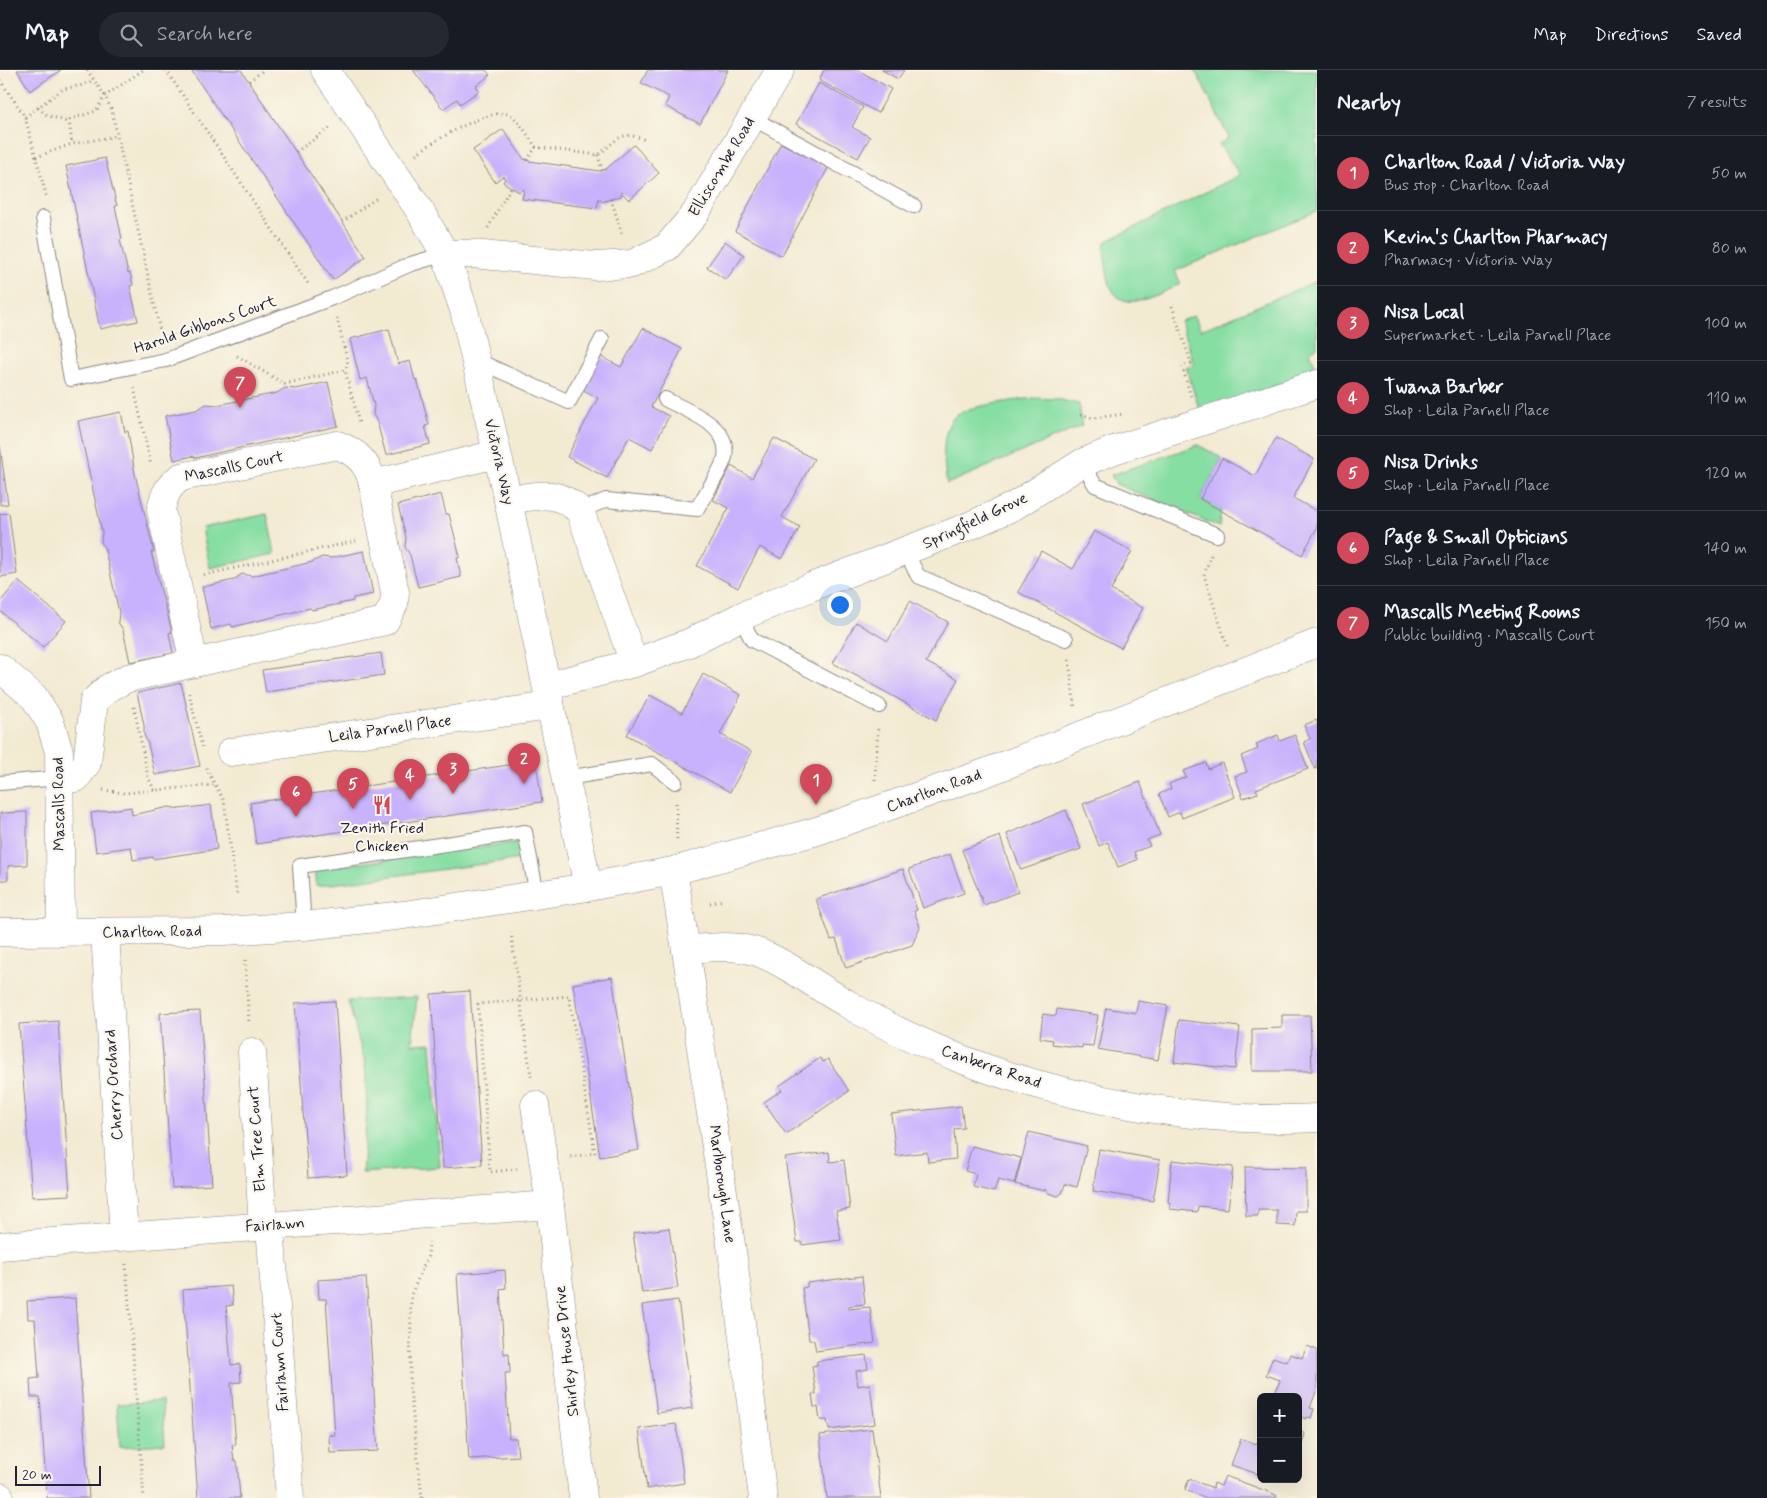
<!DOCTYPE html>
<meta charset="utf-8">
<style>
:root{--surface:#171b24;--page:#242831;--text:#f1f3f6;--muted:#9ea1a6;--line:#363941;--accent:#d1495b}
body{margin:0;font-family:Mynerve,sans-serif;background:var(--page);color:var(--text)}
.controls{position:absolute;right:15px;bottom:15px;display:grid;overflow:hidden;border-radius:8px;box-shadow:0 5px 20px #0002}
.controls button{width:45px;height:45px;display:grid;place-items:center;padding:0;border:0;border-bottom:1px solid var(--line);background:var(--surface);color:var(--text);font:25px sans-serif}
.scale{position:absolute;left:15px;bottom:12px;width:86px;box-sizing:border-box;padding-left:5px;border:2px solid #22223b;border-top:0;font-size:14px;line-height:18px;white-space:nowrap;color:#22223b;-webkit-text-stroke:4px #fbf7ec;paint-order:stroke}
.you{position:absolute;left:839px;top:534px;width:18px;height:18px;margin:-12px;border:4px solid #fff;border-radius:50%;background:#1a73e8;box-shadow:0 0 0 8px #1a73e833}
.badge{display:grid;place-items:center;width:32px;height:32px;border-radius:50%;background:var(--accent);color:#fff;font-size:16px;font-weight:700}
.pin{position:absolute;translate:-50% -41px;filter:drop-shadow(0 1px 2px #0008)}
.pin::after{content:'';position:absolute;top:26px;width:18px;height:15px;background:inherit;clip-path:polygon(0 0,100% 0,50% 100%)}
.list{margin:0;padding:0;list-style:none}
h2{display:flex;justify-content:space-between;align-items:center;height:65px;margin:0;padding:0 20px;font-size:21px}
h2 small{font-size:16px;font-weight:400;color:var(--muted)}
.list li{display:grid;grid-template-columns:32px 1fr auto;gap:15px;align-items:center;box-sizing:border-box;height:75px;padding:0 20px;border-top:1px solid var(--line)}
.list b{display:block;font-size:19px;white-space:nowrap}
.list p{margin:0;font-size:16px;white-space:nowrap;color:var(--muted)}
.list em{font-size:16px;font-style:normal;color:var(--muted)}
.icon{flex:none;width:28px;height:28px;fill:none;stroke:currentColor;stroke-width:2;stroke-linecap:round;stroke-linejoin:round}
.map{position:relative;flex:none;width:1317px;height:1428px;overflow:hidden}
header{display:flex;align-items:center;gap:30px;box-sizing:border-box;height:70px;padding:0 25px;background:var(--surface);border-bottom:1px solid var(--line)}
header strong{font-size:24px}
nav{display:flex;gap:28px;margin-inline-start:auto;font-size:18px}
.search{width:350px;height:45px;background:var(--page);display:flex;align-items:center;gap:12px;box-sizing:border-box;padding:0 18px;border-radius:28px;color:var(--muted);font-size:19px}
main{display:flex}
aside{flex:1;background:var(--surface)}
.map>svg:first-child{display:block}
</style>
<header>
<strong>Map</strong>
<div class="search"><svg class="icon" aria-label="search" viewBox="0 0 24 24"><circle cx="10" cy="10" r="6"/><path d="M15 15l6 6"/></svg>Search here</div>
<nav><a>Map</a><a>Directions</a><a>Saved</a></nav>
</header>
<main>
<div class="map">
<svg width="1317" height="1428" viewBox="0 0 1317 1428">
<rect width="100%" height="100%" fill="#fbf7ec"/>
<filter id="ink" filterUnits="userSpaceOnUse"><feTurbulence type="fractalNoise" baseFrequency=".02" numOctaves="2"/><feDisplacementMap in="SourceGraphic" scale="10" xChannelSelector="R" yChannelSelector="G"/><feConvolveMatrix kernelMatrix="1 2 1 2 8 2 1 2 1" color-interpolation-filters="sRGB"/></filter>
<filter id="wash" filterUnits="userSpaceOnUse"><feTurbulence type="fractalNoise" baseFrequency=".0096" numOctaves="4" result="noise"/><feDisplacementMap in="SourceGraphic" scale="20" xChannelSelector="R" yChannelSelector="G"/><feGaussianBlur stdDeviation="1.12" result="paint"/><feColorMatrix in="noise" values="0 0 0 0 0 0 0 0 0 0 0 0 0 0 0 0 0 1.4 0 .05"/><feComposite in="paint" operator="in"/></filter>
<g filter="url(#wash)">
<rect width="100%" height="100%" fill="#f3ead2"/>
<!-- green -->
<g fill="#86dea3" stroke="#54806f">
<path d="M1195,0H1317V141L1175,201L1181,214C1155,225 1116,250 1108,207C1106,195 1103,184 1105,172L1240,105L1219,74L1229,68Z"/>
<polygon points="1317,211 1317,277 1310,281 1317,301 1200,342 1186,297 1194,294 1180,251 1194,246 1201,260"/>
<path d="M1034,328L1057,329L1079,334L1082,356L947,414C944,394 939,363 955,346C964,336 1019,330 1034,328Z"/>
<polygon points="1198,375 1222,388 1200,429 1221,440 1219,457 1116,414 1111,405"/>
<polygon points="267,444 275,484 210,498 202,458"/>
<polygon points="519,772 521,789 317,816 315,799"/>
<polygon points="417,927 412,974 431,973 440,1097 362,1103 367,1039 365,993 348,931"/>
<polygon points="162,1331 165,1374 120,1377 117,1334"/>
</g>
<g id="blocks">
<!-- building -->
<g fill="#c8b1fd">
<polygon points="17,0 61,0 30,21"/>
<polygon points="191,0 241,0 366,187 333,210"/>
<polygon points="413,0 486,0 490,5 476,16 479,21 460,34 457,29 443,39"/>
<polygon points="648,0 728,0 700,54 665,36 669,27 641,13"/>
<polygon points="824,0 858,0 891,19 878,43 819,10"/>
<polygon points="882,0 904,0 898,9"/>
<polygon points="819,13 863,37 852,57 870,67 858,88 796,54"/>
<polygon points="503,59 524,89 529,91 600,101 606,99 634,75 659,103 629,130 621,122 621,126 611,129 602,132 599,128 597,138 522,129 524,119 519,122 503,112 505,109 503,106 495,112 473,80"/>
<polygon points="781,73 828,98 782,186 735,161"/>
<polygon points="105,88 117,136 115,136 122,169 120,170 128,203 130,203 133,215 130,216 138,251 100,259 66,96"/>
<polygon points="725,171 744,185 726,210 707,197"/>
<polygon points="643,258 682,279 651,337 669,346 652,379 629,367 607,408 567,387 598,328 583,320 600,286 621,297"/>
<polygon points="389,259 398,294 410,291 415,310 417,309 429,355 425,356 430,374 386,385 377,352 373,344 374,335 367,308 360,310 350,269"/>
<polygon points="328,312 338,356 195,388 194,386 174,390 165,346 196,340 206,334 217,335 277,323 285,318 296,319"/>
<polygon points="121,342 125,362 128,361 135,404 154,482 151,482 172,562 169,563 173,583 130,592 123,560 118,552 119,542 105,480 101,472 102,462 78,351"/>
<polygon points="774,368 814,389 782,447 800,457 782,489 760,477 738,518 697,496 729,438 713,430 731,396 752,408"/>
<polygon points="1276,368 1314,389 1293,428 1317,441 1317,458 1302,485 1200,429 1222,388 1255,406"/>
<polygon points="0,376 8,434 0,435"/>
<polygon points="441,424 446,444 449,444 460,487 457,488 461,507 418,517 410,485 405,477 406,467 398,435"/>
<polygon points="9,443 17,504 0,507 0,444"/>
<polygon points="1094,461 1132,481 1111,520 1143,538 1121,578 1018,522 1041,481 1073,499"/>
<polygon points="364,481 373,524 353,528 353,531 312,540 310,538 232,557 231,554 211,559 202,517 234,510 242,504 252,506 312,492 322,487 331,488"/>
<polygon points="18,511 66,551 43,577 0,541 0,532"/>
<polygon points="910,531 948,552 926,592 958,609 936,650 833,593 856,552 888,571"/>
<polygon points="381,583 384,605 266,622 262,600"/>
<polygon points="703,604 741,625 720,664 752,682 730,722 627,665 650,625 682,643"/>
<polygon points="181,613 200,696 155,705 148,674 144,665 144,655 137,623"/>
<polygon points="1317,650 1317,698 1315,699 1304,672 1310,669 1304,655"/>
<polygon points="1278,665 1280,671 1295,665 1308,699 1256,719 1258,723 1243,728 1235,706 1247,702 1241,686 1258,679 1256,674"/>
<polygon points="536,691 542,732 256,774 250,733"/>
<polygon points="1206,693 1208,699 1222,693 1235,727 1182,748 1180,742 1168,747 1159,724 1171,719 1169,714 1186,707 1183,701"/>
<polygon points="1140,712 1160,765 1147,770 1150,776 1134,782 1137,790 1118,797 1108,772 1099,776 1083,734"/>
<polygon points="211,735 217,779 153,789 153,787 133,790 131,777 96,782 91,743 131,737 132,745 169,737 180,739"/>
<polygon points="1066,740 1081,779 1021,800 1007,764"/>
<polygon points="27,742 27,795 8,796 8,808 7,810 0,810 0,743"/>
<polygon points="1000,766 1018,822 984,835 962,780"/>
<polygon points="950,784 964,823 923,838 909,799"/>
<polygon points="903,799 917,840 914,841 920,857 912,875 846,898 836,869 831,870 816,829"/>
<polygon points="612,907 639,1080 600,1087 573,914"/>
<polygon points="470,921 482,1095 443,1098 431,924"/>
<polygon points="335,931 347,1105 308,1108 295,933"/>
<polygon points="1138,931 1168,936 1158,990 1098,979 1106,938 1136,943"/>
<polygon points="1057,939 1098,945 1093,976 1082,975 1082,978 1052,974 1053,970 1040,968 1043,944 1056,946"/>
<polygon points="200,941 212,1115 172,1118 160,943"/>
<polygon points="1282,945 1310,945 1312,1001 1252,1001 1252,959 1282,958"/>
<polygon points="1179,950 1240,957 1235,999 1174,992"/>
<polygon points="58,951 70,1125 32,1127 19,954"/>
<polygon points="820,988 823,992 828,989 849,1021 786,1064 764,1032 782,1020 779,1016"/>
<polygon points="961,1036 964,1058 954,1059 956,1089 928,1092 927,1082 896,1086 891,1044"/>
<polygon points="1029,1062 1087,1076 1077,1117 1065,1114 1062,1123 1058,1126 1048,1123 1045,1119 1045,1121 1015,1114"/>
<polygon points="972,1076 1021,1088 1014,1114 998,1110 994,1122 973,1117 976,1104 965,1101"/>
<polygon points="1099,1079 1160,1090 1153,1131 1093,1121"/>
<polygon points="829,1082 830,1092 844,1090 850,1139 836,1141 841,1170 802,1175 802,1172 797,1172 785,1088"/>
<polygon points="1172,1090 1233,1097 1228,1139 1198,1136 1197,1142 1170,1139 1170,1133 1168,1132"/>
<polygon points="1245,1097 1306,1098 1306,1141 1296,1141 1295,1156 1277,1155 1277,1140 1258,1140 1258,1146 1246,1146"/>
<polygon points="669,1158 678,1218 642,1223 633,1163"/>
<polygon points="505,1200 506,1218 500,1219 504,1284 509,1283 510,1303 505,1303 509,1368 516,1368 518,1386 469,1389 457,1204"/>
<polygon points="862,1206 865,1234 848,1236 849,1239 870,1237 875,1273 816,1281 814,1270 809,1270 802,1218 807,1217 807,1213"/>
<polygon points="366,1207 378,1381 330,1383 329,1365 335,1365 326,1229 319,1229 318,1210"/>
<polygon points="231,1216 233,1235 226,1236 231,1295 240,1294 241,1312 231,1313 236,1375 232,1375 234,1391 237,1391 240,1428 198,1428 183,1220"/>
<polygon points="75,1228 89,1428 47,1428 40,1327 31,1327 30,1309 39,1308 35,1249 28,1249 27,1231"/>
<polygon points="678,1230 693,1338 657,1343 642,1235"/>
<polygon points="1307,1276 1317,1280 1317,1319 1310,1338 1314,1339 1311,1348 1307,1347 1306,1349 1298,1346 1298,1327 1274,1327 1280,1310 1266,1305 1273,1287 1287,1292 1290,1284 1302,1288"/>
<polygon points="866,1285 868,1299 856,1301 858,1316 870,1314 875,1354 829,1360 827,1350 820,1350 818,1337 814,1337 812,1324 816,1324 812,1296 817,1295 817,1291"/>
<polygon points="676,1354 684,1413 647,1419 639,1359"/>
<polygon points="872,1359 881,1428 827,1428 820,1365"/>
<polygon points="1298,1360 1305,1364 1302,1374 1298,1372"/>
<polygon points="1261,1365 1261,1405 1231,1395 1241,1369 1257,1374"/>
<polygon points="1225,1406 1272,1423 1277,1426 1276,1428 1207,1428 1185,1420 1189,1409 1213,1418 1214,1413 1221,1416"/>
</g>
</g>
</g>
<g filter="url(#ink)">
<use href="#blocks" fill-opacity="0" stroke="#8a8686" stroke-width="1"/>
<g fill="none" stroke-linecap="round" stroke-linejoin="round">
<!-- lane casing -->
<g stroke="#8a8686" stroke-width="16">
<g id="lane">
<polyline points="752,48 914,136"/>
<polyline points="43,148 71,309 166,290 332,228 411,194 445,184"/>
<polyline points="476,290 569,332 602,269"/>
<polyline points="1082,393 1095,415 1217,465"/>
<path d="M580,441L606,430L697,439C703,427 723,398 725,387C731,355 687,341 665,329"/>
<polyline points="906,482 918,506 1066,569"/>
<polyline points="740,547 752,570 879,636"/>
<polyline points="567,708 652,694 675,712"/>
<polyline points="0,713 59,708"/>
<polyline points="304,856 300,796 525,762 537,825"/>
</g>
</g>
<!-- street casing -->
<g stroke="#8a8686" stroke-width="29">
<g id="street">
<polyline points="325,0 420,141 445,184 464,240 508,430 588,817"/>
<polyline points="445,184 473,184 595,196 632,194 667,177 695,144 780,0"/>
<path d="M508,430C538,426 555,418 580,441L634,593L689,573L740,547L811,517L967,457L1014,436L1082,393L1114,380L1317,314"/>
<polyline points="194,593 385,551 394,534 395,522 373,414"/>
<polyline points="0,598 34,627 50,652 59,682 61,862"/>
<polyline points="547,616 634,593"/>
<polyline points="231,682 550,636"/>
<path d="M59,708H76L87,693L94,631L108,618L128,608L194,593L161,440C164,425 168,416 181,407L337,375C357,382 368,393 373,414L497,384"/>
<polyline points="105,863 124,1166"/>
<polyline points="686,880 733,1188 763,1428"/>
<polyline points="252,982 263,1156"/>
<polyline points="535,1035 550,1135 583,1428"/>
<polyline points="270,1156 290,1428"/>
<polyline points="0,1176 550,1135"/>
<polyline points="0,1427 0,1428"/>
</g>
</g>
<!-- secondary casing -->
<g stroke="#8a8686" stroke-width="29">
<g id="secondary">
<path d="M673,801L686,880C709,877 731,875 754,881C779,888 821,919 846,933C882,955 922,973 961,989C1066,1030 1205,1054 1317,1048"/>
<polyline points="0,862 224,861 304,856 404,845 588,817 673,801 817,761 985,703 1317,573"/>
</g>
</g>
<!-- path -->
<g stroke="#8a8686" stroke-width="3" stroke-dasharray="1 4" stroke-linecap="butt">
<polyline points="87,0 105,26 112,41 162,270"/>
<polyline points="166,0 309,215"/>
<polyline points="0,10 25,47 47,128"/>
<polyline points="249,11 264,0"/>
<polyline points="38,38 47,45 65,51 96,41 105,26 143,0"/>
<polyline points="25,47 63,19 83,15 94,10"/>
<polyline points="69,50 72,74"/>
<polyline points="296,82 330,58"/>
<path d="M416,84C431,73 495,33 512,46C521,53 529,68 536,77L598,85C618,70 620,59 645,70"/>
<polyline points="598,85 602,100"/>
<polyline points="36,87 72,74 117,66"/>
<polyline points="527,90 536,77"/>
<polyline points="611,129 623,167"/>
<polyline points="342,152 377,128"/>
<polyline points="488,158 511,117"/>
<polyline points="1172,236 1191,293 1182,296 1191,327"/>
<polyline points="337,248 348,294 345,300"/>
<polyline points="237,286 285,314 345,300 359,353"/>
<polyline points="134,318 151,395"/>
<polyline points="1081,344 1093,348 1125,344"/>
<polyline points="1211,485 1204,505 1228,578"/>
<polyline points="204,505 356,471"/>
<polyline points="1069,590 1075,639"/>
<polyline points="189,623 202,677"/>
<polyline points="134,637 148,707 155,721"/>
<polyline points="206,698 224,731 237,826"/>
<polyline points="875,710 878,657"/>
<polyline points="103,720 124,723 214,715"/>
<polyline points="676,733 677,771"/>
<polyline points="710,833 724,830"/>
<polyline points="511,862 531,1007"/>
<polyline points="245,890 249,954"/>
<polyline points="517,1099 490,1102 478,934 569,926 595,1083 570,1087"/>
<polyline points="126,1194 144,1428"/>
<polyline points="422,1428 410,1319 411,1225 428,1186 429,1172"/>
</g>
<!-- lane -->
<use href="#lane" stroke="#fff" stroke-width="14"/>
<!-- street -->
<use href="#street" stroke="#fff" stroke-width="28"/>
<!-- secondary -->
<use href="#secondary" stroke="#fff" stroke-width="28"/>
</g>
</g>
<!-- icons -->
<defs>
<g id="restaurant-bare" transform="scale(1.5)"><path d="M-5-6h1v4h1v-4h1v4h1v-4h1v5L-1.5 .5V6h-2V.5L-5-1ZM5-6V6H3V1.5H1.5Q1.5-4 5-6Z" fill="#d1495b" stroke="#fbf7ec" stroke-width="2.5" paint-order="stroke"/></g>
</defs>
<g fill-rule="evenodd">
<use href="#restaurant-bare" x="382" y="735"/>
</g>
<g text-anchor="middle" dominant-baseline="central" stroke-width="4.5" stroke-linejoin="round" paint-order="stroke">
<!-- street labels -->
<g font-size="16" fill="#22223b" stroke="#fbf7ec">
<text transform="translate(722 97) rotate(-59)">Elliscombe Road</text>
<text transform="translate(205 255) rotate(-19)">Harold Gibbons Court</text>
<text transform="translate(499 392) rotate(77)">Victoria Way</text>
<text transform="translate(234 397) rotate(-12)">Mascalls Court</text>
<text transform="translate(975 451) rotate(-25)">Springfield Grove</text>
<text transform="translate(390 659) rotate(-8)">Leila Parnell Place</text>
<text transform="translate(934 721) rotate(-20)">Charlton Road</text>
<text transform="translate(59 734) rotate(-91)">Mascalls Road</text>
<text transform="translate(152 862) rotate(-1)">Charlton Road</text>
<text transform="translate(991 997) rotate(19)">Canberra Road</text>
<text transform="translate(114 1015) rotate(-94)">Cherry Orchard</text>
<text transform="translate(257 1069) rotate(-94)">Elm Tree Court</text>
<text transform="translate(722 1114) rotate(82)">Marlborough Lane</text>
<text transform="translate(275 1155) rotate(-4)">Fairlawn</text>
<text transform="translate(567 1281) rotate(-96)">Shirley House Drive</text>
<text transform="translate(280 1292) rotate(-94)">Fairlawn Court</text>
</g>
<!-- poi labels -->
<g font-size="16" fill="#22223b" stroke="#fbf7ec">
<text x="382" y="758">Zenith Fried<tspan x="382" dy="18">Chicken</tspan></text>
</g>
</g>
</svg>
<div class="controls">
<button>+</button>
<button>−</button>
</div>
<div class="scale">20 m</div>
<div class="you"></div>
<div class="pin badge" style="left:816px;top:735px">1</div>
<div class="pin badge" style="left:524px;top:714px">2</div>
<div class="pin badge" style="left:453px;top:724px">3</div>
<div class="pin badge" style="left:410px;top:730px">4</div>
<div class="pin badge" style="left:353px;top:739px">5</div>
<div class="pin badge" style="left:296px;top:747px">6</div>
<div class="pin badge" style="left:240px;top:338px">7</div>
</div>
<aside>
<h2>Nearby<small>7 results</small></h2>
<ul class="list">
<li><span class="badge">1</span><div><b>Charlton Road / Victoria Way</b><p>Bus stop · Charlton Road</p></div><em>50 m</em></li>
<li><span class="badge">2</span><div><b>Kevin's Charlton Pharmacy</b><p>Pharmacy · Victoria Way</p></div><em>80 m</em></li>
<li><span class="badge">3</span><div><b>Nisa Local</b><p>Supermarket · Leila Parnell Place</p></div><em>100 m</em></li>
<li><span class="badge">4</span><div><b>Twana Barber</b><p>Shop · Leila Parnell Place</p></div><em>110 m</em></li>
<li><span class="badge">5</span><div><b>Nisa Drinks</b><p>Shop · Leila Parnell Place</p></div><em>120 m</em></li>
<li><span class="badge">6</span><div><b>Page &amp; Small Opticians</b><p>Shop · Leila Parnell Place</p></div><em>140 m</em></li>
<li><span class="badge">7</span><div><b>Mascalls Meeting Rooms</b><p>Public building · Mascalls Court</p></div><em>150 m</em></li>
</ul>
</aside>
</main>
